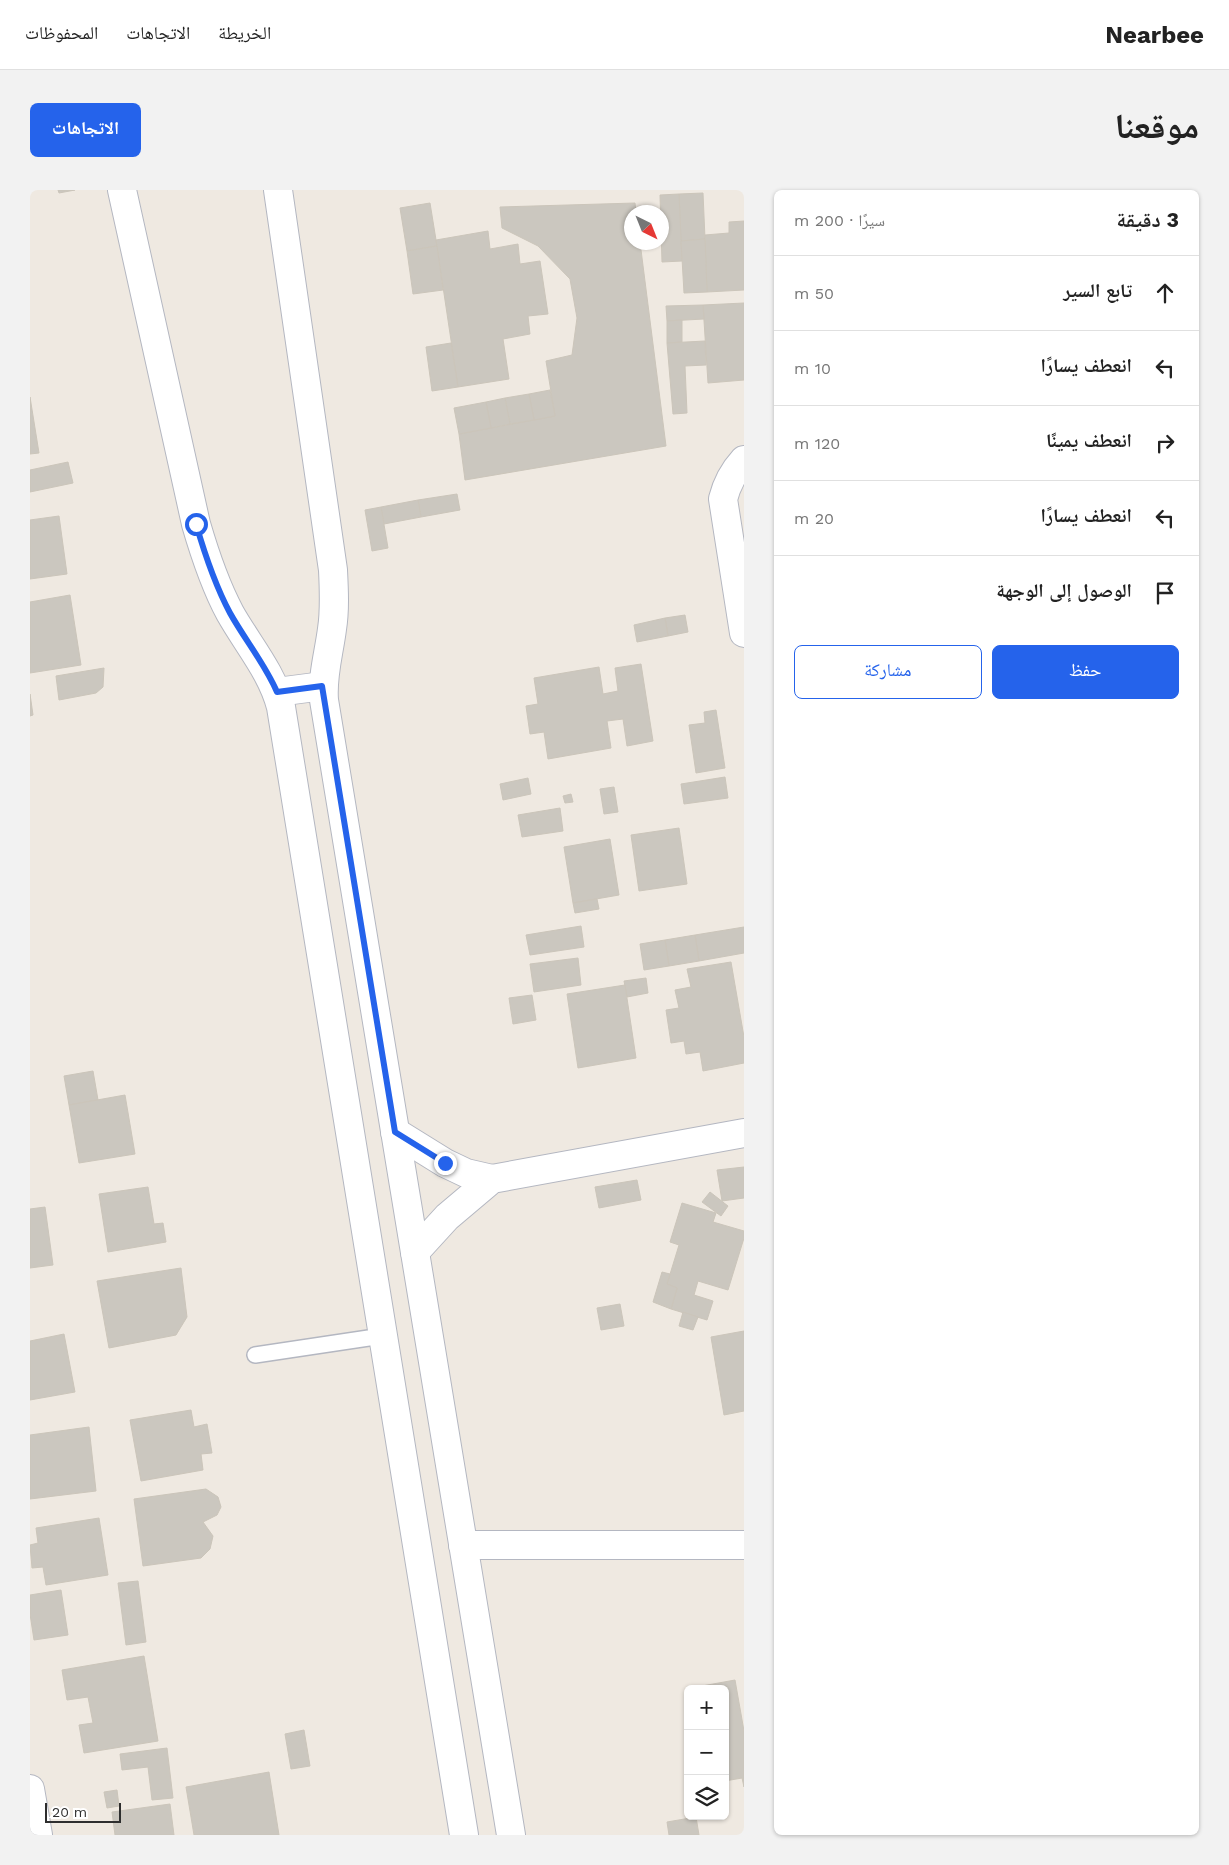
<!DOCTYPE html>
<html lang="ar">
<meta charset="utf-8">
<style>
:root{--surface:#fff;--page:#f2f2f2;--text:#222;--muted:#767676;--line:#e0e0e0;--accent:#2563eb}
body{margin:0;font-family:"Work Sans","Noto Naskh Arabic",sans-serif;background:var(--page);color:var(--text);direction:rtl}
.controls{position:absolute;right:15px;bottom:15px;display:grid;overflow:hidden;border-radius:8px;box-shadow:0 1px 4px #0004}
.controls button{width:45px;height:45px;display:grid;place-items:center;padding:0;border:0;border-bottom:1px solid var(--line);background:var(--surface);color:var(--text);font:25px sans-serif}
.compass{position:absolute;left:594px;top:15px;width:45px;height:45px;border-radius:50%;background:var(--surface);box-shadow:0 1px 4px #0004;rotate:137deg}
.scale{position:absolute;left:15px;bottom:12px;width:76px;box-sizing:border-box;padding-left:5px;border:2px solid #2e2e2e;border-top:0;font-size:14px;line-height:18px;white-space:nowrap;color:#2e2e2e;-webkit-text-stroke:4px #fff;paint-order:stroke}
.stop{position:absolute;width:15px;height:15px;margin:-11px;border:4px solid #2563eb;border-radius:50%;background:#fff}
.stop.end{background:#2563eb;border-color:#fff;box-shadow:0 1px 5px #0008}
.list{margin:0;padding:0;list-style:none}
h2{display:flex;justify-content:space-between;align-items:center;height:65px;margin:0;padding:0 20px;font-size:21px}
h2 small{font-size:16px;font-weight:400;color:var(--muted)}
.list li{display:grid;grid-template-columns:32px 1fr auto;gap:15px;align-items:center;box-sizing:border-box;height:75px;padding:0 20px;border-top:1px solid var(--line)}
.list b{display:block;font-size:19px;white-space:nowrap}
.list em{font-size:16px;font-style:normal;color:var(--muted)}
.actions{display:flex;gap:10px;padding:15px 20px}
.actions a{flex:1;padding:11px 0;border:1px solid var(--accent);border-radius:8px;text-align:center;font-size:18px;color:var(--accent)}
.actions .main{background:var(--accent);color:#fff}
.icon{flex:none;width:28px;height:28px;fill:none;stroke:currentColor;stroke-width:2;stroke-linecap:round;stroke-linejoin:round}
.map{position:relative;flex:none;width:714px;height:1645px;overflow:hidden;direction:ltr;border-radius:8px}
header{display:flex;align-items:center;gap:30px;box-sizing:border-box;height:70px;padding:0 25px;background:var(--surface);border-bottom:1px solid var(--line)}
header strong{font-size:24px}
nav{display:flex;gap:28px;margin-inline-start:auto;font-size:18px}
.intro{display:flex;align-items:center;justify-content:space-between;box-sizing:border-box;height:120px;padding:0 30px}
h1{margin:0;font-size:35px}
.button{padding:12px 22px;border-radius:8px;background:var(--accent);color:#fff;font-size:18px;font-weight:700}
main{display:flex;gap:30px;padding:0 30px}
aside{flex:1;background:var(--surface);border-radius:8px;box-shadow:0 1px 4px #0004}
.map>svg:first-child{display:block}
</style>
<header>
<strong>Nearbee</strong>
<nav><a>الخريطة</a><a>الاتجاهات</a><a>المحفوظات</a></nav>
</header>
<div class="intro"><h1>موقعنا</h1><a class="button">الاتجاهات</a></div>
<main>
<aside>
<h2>3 دقيقة<small>سيرًا · 200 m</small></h2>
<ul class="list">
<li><svg class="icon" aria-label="ahead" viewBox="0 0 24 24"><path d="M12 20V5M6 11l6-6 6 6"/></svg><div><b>تابع السير</b></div><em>50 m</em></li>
<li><svg class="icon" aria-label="left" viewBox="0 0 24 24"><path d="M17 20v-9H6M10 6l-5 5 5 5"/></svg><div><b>انعطف يسارًا</b></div><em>10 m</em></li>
<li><svg class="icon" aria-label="right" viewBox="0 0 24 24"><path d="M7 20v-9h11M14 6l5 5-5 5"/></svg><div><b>انعطف يمينًا</b></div><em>120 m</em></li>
<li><svg class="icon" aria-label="left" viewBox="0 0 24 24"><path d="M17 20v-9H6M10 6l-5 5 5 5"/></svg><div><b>انعطف يسارًا</b></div><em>20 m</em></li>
<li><svg class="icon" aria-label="arrive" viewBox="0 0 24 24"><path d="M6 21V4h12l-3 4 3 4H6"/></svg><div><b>الوصول إلى الوجهة</b></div></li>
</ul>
<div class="actions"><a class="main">حفظ</a><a>مشاركة</a></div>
</aside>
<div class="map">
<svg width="714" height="1645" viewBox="0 0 714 1645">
<rect width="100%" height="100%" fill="#efe9e1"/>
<!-- building -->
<g fill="#cbc7bf" stroke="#cbc5ba">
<polygon points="28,0 45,0 29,3"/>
<polygon points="673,3 675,49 651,51 649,4"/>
<polygon points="649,4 652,71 632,72 630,5"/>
<polygon points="400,13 407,56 377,61 370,18"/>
<polygon points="605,13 606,22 602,22 602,52 610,52 636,256 435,290 429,244 525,226 516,171 542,165 547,128 540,89 508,56 472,38 470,17"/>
<polygon points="714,31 714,100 677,102 675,45 699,43 699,32"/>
<polygon points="458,41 460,59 488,54 490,74 510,71 518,124 498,126 500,144 473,149 479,189 428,197 406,50"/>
<polygon points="675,49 677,102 654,103 651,51"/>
<polygon points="407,56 413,100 383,104 377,61"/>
<polygon points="714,113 714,190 678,193 673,115"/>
<polygon points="673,115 674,129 637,131 636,116"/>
<polygon points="652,130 652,152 637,153 637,131"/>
<polygon points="675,151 676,175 655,176 657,223 643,224 637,153"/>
<polygon points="421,153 428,197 402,201 396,157"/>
<polygon points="520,200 525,226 504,230 499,204"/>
<polygon points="499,204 504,230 480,234 475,208"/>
<polygon points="0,207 9,263 0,264"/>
<polygon points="475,208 480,234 461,238 456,212"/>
<polygon points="456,212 461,238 429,244 424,218"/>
<polygon points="38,272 43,293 0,302 0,280"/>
<polygon points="427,304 430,320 391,327 388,310"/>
<polygon points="388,310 391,327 354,334 351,317"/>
<polygon points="351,317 358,358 342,361 335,320"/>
<polygon points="29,326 37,384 0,389 0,330"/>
<polygon points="40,405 51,475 0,483 0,412"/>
<polygon points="655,425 658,442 638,446 635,428"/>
<polygon points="635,428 638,446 607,452 604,435"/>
<polygon points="611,474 623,551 597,556 593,529 577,531 581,558 518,569 514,542 500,544 496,516 508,514 504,488 569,477 573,504 588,501 585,478"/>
<polygon points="74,478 73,497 66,503 29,510 26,486"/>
<polygon points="0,504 3,525 0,526"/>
<polygon points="686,520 695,578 666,583 659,535 675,533 674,522"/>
<polygon points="695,587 698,608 654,614 651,594"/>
<polygon points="498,588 501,604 473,610 470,594"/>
<polygon points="584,597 588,622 574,624 570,599"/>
<polygon points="541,604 543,612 535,613 533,606"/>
<polygon points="530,618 533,641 492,647 488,625"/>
<polygon points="649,638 657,694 609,701 601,645"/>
<polygon points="580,649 589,705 543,713 534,657"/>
<polygon points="567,709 569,719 545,723 543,713"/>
<polygon points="551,736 554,757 500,765 496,745"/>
<polygon points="714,737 714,763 669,771 665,745"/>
<polygon points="665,745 669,771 639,776 635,750"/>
<polygon points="635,750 639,776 614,780 610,754"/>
<polygon points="548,768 551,795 504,802 500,774"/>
<polygon points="701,772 714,847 714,873 673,881 670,862 656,864 654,851 641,853 636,820 649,818 645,800 661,797 657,779"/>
<polygon points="616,788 618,803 597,807 594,791"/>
<polygon points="595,795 606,868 548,878 537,804"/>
<polygon points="502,805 506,830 483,834 479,808"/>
<polygon points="63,881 68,910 39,915 34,886"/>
<polygon points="95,905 105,964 49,973 39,915"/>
<polygon points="714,977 714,1008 692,1011 687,980"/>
<polygon points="607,990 611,1010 569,1018 565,997"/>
<polygon points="118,997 124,1034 133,1033 136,1052 78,1062 69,1004"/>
<polygon points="680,1002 698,1016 691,1026 672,1012"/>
<polygon points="652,1013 686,1023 683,1032 714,1041 714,1048 698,1100 668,1091 664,1105 683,1111 677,1130 641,1119 647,1098 637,1094 649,1055 640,1052"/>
<polygon points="15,1017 23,1075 0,1078 0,1019"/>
<polygon points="151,1078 157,1127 146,1145 79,1158 67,1091"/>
<polygon points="632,1082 640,1084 637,1094 647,1098 641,1119 623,1112"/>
<polygon points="590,1114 594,1136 571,1140 567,1118"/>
<polygon points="653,1122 668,1127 663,1140 649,1136"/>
<polygon points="714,1141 714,1221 694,1225 681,1147"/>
<polygon points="34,1144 45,1202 0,1210 0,1151"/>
<polygon points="161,1220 164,1237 177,1234 182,1263 171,1264 173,1280 111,1291 100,1230"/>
<polygon points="59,1237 66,1301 0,1309 0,1245"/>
<polygon points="176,1299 188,1307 191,1317 187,1325 173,1332 183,1346 180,1359 171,1368 113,1376 104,1309"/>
<polygon points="69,1328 78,1385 16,1395 13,1377 2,1378 0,1355 8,1353 6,1338"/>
<polygon points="108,1391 116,1452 96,1455 88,1393"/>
<polygon points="31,1400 38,1445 4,1450 0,1424 0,1405"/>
<polygon points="114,1466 128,1551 54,1563 49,1535 63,1533 58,1507 37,1510 32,1480"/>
<polygon points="705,1490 714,1541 714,1597 712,1588 695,1591 695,1499 661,1498"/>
<polygon points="274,1540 280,1576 261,1579 255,1544"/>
<polygon points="137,1558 143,1608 122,1610 118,1577 92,1580 90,1564"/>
<polygon points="239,1582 249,1645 164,1645 156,1597"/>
<polygon points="87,1600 89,1616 77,1618 74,1602"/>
<polygon points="140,1614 144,1645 85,1645 82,1622"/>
<polygon points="666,1627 669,1645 639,1645 637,1632"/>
</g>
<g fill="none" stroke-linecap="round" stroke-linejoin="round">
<!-- lane casing -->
<g stroke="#b4b7c1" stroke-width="18">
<polyline id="lane" points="225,1165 352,1146"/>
</g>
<!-- street casing -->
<g stroke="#b4b7c1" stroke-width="30">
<g id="street">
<path d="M714,270C703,282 697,293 693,309L714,443"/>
<polyline points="365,942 415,973 436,983 462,989"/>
<polyline points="385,1062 417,1027 462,989 714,943"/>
<polyline points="433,1355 714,1355"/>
<polyline points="0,1599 8,1645"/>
</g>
</g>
<!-- secondary casing -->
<g stroke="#b4b7c1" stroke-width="30">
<g id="secondary">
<path d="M92,0L166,334C175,365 185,395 200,423C218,455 242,482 251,517L434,1645"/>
<path d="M248,0L303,380C304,400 305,420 302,439C299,463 292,485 294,510L481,1645"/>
<polyline points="247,502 293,496"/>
</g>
</g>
<!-- lane -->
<use href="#lane" stroke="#fff" stroke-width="15"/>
<!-- street -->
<use href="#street" stroke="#fff" stroke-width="28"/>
<!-- secondary -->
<use href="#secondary" stroke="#fff" stroke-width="28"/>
</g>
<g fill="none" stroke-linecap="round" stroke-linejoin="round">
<!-- route -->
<path stroke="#2563eb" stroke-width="6" d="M166,334C175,365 185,395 200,423C215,450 235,474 247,502L292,496L365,942L415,973"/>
</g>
</svg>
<div class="controls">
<button>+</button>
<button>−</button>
<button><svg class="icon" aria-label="layers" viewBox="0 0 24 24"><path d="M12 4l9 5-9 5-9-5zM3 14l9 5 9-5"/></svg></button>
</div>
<svg class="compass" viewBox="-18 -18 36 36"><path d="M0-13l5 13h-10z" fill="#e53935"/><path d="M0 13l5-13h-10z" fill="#767676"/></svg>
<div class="scale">20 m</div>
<div class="stop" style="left:166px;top:334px"></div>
<div class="stop end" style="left:415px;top:973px"></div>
</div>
</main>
